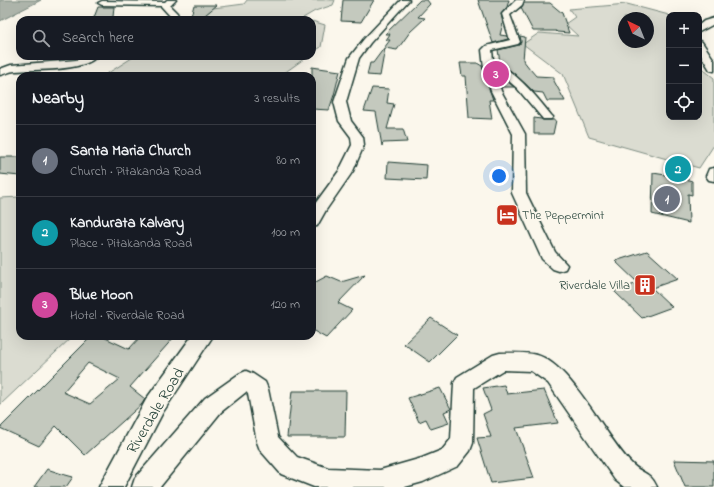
<!DOCTYPE html>
<meta charset="utf-8">
<style>
:root{--surface:#171b24;--page:#20242c;--text:#f1f3f6;--muted:#9ea1a6;--line:#363941;--accent:#d93025}
body{margin:0;font-family:"Indie Flower",sans-serif;background:var(--page);color:var(--text)}
.controls{position:absolute;right:12px;top:12px;display:grid;overflow:hidden;border-radius:8px;box-shadow:0 4px 16px #0002}
.controls button{width:36px;height:36px;display:grid;place-items:center;padding:0;border:0;border-bottom:1px solid var(--line);background:var(--surface);color:var(--text);font:20px sans-serif}
.compass{position:absolute;left:618px;top:12px;width:36px;height:36px;border-radius:50%;background:var(--surface);box-shadow:0 4px 16px #0002;rotate:317deg}
.you{position:absolute;left:499px;top:176px;width:14px;height:14px;margin:-10px;border:3px solid #fff;border-radius:50%;background:#1a73e8;box-shadow:0 0 0 6px #1a73e833}
.badge{display:grid;place-items:center;width:26px;height:26px;border-radius:50%;background:var(--accent);color:#fff;font-size:13px;font-weight:700}
.pin{position:absolute;translate:-50% -50%;border:2px solid #fff;box-shadow:0 1px 4px #0006}
.list{margin:0;padding:0;list-style:none}
h2{display:flex;justify-content:space-between;align-items:center;height:52px;margin:0;padding:0 16px;font-size:17px}
h2 small{font-size:13px;font-weight:400;color:var(--muted)}
.list li{display:grid;grid-template-columns:26px 1fr auto;gap:12px;align-items:center;box-sizing:border-box;height:72px;padding:0 16px;border-top:1px solid var(--line)}
.list b{display:block;font-size:15px;white-space:nowrap}
.list p{margin:0;font-size:13px;white-space:nowrap;color:var(--muted)}
.list em{font-size:13px;font-style:normal;color:var(--muted)}
.icon{flex:none;width:22px;height:22px;fill:none;stroke:currentColor;stroke-width:2;stroke-linecap:round;stroke-linejoin:round}
.map{position:relative;flex:none;width:714px;height:487px;overflow:hidden}
.search{position:absolute;background:var(--surface);box-shadow:0 4px 16px #0002;left:16px;top:16px;width:300px;height:44px;display:flex;align-items:center;gap:10px;box-sizing:border-box;padding:0 14px;border-radius:12px;color:var(--muted);font-size:15px}
.panel{position:absolute;background:var(--surface);box-shadow:0 4px 16px #0002;left:16px;top:72px;width:300px;height:268px;border-radius:12px}
.map>svg:first-child{display:block}
</style>
<div class="map">
<svg width="714" height="487" viewBox="0 0 714 487">
<rect width="100%" height="100%" fill="#fbf7ec"/>
<filter id="ink" filterUnits="userSpaceOnUse"><feTurbulence type="fractalNoise" baseFrequency=".025" numOctaves="2"/><feDisplacementMap in="SourceGraphic" scale="8" xChannelSelector="R" yChannelSelector="G"/><feConvolveMatrix kernelMatrix="1 2 1 2 8 2 1 2 1" color-interpolation-filters="sRGB"/></filter>
<g filter="url(#ink)">
<!-- green -->
<g fill="#dbdcd1" stroke="#7d8c82" fill-rule="evenodd">
<polygon points="247,0 335,0 333,5 315,11 303,18 309,20 215,20 205,13 213,8 244,4"/>
<path d="M627,4L669,15V117H699V66L714,78V145L699,168L589,137L563,74L523,44L539,33L578,36L565,24L575,17L569,9ZM624,18H648V42H624Z"/>
<polygon points="312,21 325,25 321,47 312,53"/>
<polygon points="135,56 308,56 280,76 105,75"/>
<polygon points="20,197 20,336 73,336 0,405 0,198"/>
</g>
<!-- water -->
<polygon fill="#adb4aa" stroke="#74847b" points="0,0 41,0 0,21"/>
<!-- building -->
<g fill="#c4c9be" stroke="#1f3d34" fill-rule="evenodd">
<polygon points="343,0 374,0 361,22 341,21"/>
<polygon points="420,0 427,0 430,4 418,17 425,18 410,32 397,50 385,48 380,76 367,75 370,63 373,63 390,40 386,40 390,34 385,34"/>
<polygon points="478,0 509,0 507,7 501,14 503,23 500,35 507,36 508,39 493,43"/>
<polygon points="524,3 550,3 562,13 569,33 557,32 556,31 533,31 521,8"/>
<polygon points="194,5 217,5 199,20 190,20"/>
<polygon points="98,7 114,7 113,17 105,19 93,20"/>
<polygon points="520,36 525,37 523,60 530,69 536,76 554,77 554,81 565,101 547,101 543,93 534,92 518,77 500,62 498,50 519,45 521,41"/>
<polygon points="460,63 477,63 482,66 493,100 489,100 492,119 469,118 466,76 462,76"/>
<polygon points="312,67 340,71 334,95 329,110 312,109"/>
<polygon points="498,73 514,87 501,87"/>
<polygon points="372,88 389,89 387,103 394,104 387,129 403,129 407,142 383,143 382,146 376,112 364,111"/>
<polygon points="534,118 541,119 543,120 556,120 553,134 534,134"/>
<polygon points="0,157 20,157 20,176 0,174"/>
<polygon points="388,162 427,165 426,180 387,178"/>
<polygon points="671,165 684,168 685,179 692,181 692,195 688,194 689,223 652,214 653,173 672,176"/>
<polygon points="647,251 678,279 652,288 672,307 642,318 614,291 638,283 615,261"/>
<polygon points="365,275 338,303 352,310 326,338 312,330 312,284 327,276 341,282"/>
<polygon points="431,318 457,335 430,362 404,344"/>
<path d="M92,336H101L129,349L141,336H175L130,387L145,399L142,404L85,455L56,426L39,446L0,428ZM88,363L120,379L90,404L63,392Z"/>
<polygon points="504,385 507,394 544,390 558,423 516,428 534,478 491,483 477,438 491,437 483,414 491,410 483,388"/>
<polygon points="440,388 451,409 444,412 449,423 431,429 426,419 419,422 408,398"/>
<polygon points="292,391 346,391 345,437 287,437"/>
<polygon points="674,460 714,461 714,487 685,487"/>
<polygon points="47,469 62,474 73,477 66,487 34,487"/>
</g>
<g fill="none" stroke-linecap="round" stroke-linejoin="round">
<!-- minor casing -->
<g stroke="#1f3d34" stroke-width="3">
<g id="minor">
<polygon points="167,0 176,0 170,6 177,13 180,20 172,20 170,16 161,6 102,5 98,3 102,1 165,2"/>
<polygon points="401,0 409,0 370,43 359,58 346,102 351,121 363,137 364,145 353,171 326,210 317,226 312,227 312,208 339,171 352,145 351,137 339,121 334,102 349,58 364,39"/>
<path d="M516,0H524L522,5L510,15L520,42L518,44L492,50L493,60C517,74 534,93 551,115L553,117L551,119H543L517,88L495,69L501,91L525,134L526,193L555,252L567,265L565,269L559,271L553,269L542,259L512,193L513,134L491,91L484,68L482,50L486,46L510,40L502,14Z"/>
<polygon points="714,18 714,24 699,32 699,25 704,21"/>
<polygon points="699,41 702,42 714,60 714,71 710,70 699,52"/>
<path d="M85,56H97C84,72 35,69 15,71C10,71 5,74 0,75V69L11,65L76,60Z"/>
<polygon points="714,168 714,181 709,180 706,176 709,169"/>
<polygon points="192,336 213,336 163,412 124,487 99,487 147,398"/>
<path d="M500,353C512,353 526,352 537,355C571,365 605,436 631,463C641,474 650,471 657,487H624L615,480L548,383L531,371L503,370L474,388L473,443L470,451L458,466L423,482L405,487H314L281,474L260,450L257,442L248,394L246,392L221,412L160,487H132L135,478L205,398L239,374L246,371L253,374L265,382L268,389L278,437L297,457L328,468L380,470L422,458L442,450L451,439L454,383L457,377L493,355Z"/>
</g>
</g>
<!-- minor -->
<use href="#minor" fill="#fbf7ec" fill-rule="evenodd"/>
</g>
</g>
<!-- icons -->
<defs>
<g id="hotel-square" transform="scale(1.15)"><rect x="-9" y="-9" width="18" height="18" rx="4" fill="#c8321e" stroke="#fbf7ec"/><path d="M-6-4.5h1.5V1H6V5H4.5V3h-9V5H-6ZM-4 0a1.8 1.8 0 1 1 3.6 0ZM.5 0V-2.5h3Q6-2.5 6 0Z" fill="#fff"/></g>
<g id="building-square" transform="scale(1.15)"><rect x="-9" y="-9" width="18" height="18" rx="4" fill="#c8321e" stroke="#fbf7ec"/><path d="M-4-6H4V6H1V3H-1V6H-4ZM-2.5-4.3h1.7v1.8h-1.7ZM.8-4.3h1.7v1.8H.8ZM-2.5-1h1.7V.8h-1.7ZM.8-1h1.7V.8H.8Z" fill="#fff"/></g>
</defs>
<g fill-rule="evenodd">
<use href="#hotel-square" x="507" y="215"/>
<use href="#building-square" x="645" y="285"/>
</g>
<g text-anchor="middle" dominant-baseline="central" stroke-width="4" stroke-linejoin="round" paint-order="stroke">
<!-- poi labels -->
<g font-size="13" fill="#1f3d34" stroke="#fbf7ec" text-anchor="start">
<text x="522" y="215">The Peppermint</text>
<text x="630" y="285" text-anchor="end">Riverdale Villa</text>
</g>
<!-- near-street labels -->
<g font-size="16" fill="#1f3d34" stroke="#fbf7ec">
<text transform="translate(156 411) rotate(-59)">Riverdale Road</text>
</g>
</g>
</svg>
<div class="controls">
<button>+</button>
<button>−</button>
<button><svg class="icon" aria-label="locate" viewBox="0 0 24 24"><circle cx="12" cy="12" r="6"/><path d="M12 2v4M12 18v4M2 12h4M18 12h4"/></svg></button>
</div>
<svg class="compass" viewBox="-18 -18 36 36"><path d="M0-13l5 13h-10z" fill="#e53935"/><path d="M0 13l5-13h-10z" fill="#9ea1a6"/></svg>
<div class="you"></div>
<div class="pin badge" style="left:667px;top:199px;background:#6b7280">1</div>
<div class="pin badge" style="left:678px;top:169px;background:#0f9aa8">2</div>
<div class="pin badge" style="left:496px;top:74px;background:#d1479c">3</div>
<div class="search"><svg class="icon" aria-label="search" viewBox="0 0 24 24"><circle cx="10" cy="10" r="6"/><path d="M15 15l6 6"/></svg>Search here</div>
<section class="panel">
<h2>Nearby<small>3 results</small></h2>
<ul class="list">
<li><span class="badge" style="background:#6b7280">1</span><div><b>Santa Maria Church</b><p>Church · Pitakanda Road</p></div><em>80 m</em></li>
<li><span class="badge" style="background:#0f9aa8">2</span><div><b>Kandurata Kalvary</b><p>Place · Pitakanda Road</p></div><em>100 m</em></li>
<li><span class="badge" style="background:#d1479c">3</span><div><b>Blue Moon</b><p>Hotel · Riverdale Road</p></div><em>120 m</em></li>
</ul>
</section>
</div>
